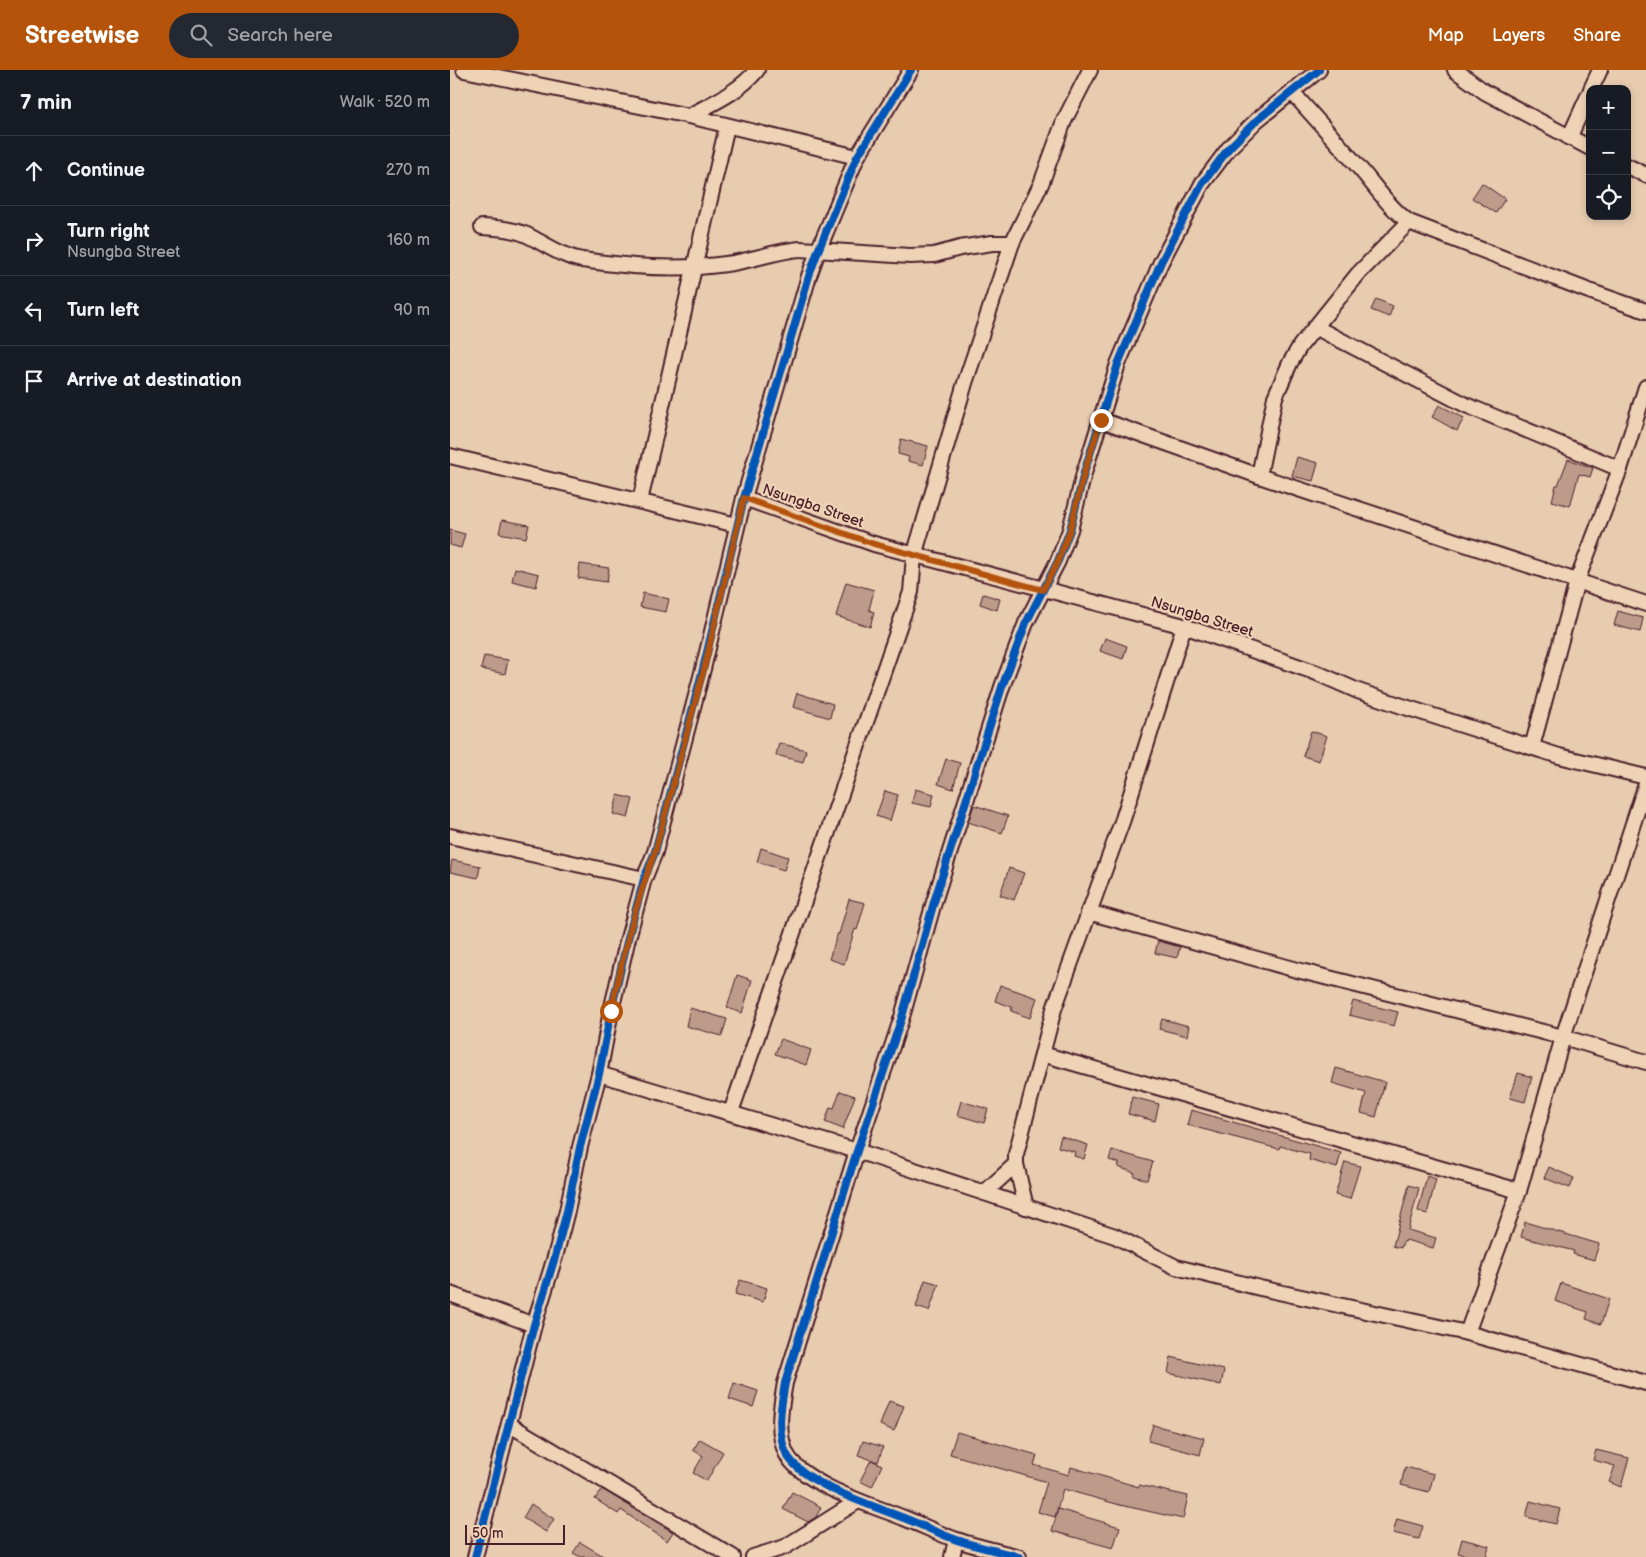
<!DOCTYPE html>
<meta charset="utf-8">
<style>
:root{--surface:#171b24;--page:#242831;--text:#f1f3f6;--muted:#9ea1a6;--line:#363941;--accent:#b45309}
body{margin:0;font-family:"Balsamiq Sans",sans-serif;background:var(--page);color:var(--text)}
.controls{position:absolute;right:15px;top:15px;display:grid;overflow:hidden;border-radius:10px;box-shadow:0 2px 8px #0003}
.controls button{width:45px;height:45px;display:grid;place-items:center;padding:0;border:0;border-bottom:1px solid var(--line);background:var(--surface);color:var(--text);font:25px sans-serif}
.scale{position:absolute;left:15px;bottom:12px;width:100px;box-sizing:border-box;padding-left:5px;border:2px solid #4a1f2b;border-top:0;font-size:14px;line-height:18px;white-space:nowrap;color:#4a1f2b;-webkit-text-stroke:4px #efd3b6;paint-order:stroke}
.stop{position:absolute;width:15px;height:15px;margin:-11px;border:4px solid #b45309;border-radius:50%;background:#fff}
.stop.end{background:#b45309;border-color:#fff;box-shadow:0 1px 5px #0008}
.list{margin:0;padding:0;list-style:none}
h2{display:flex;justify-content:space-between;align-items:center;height:65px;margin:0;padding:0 20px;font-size:21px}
h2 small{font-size:16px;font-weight:400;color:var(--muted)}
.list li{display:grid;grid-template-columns:32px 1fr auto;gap:15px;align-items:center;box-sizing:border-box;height:70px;padding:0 20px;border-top:1px solid var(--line)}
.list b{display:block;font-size:19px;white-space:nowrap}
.list p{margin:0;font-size:16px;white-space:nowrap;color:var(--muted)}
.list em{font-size:16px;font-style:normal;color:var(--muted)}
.icon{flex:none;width:28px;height:28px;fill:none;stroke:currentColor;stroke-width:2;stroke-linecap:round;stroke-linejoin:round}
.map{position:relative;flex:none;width:1196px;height:1487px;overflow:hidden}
header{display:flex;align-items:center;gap:30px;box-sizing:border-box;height:70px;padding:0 25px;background:var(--accent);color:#fff}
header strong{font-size:24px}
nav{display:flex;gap:28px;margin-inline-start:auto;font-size:18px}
.search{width:350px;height:45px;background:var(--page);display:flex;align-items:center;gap:12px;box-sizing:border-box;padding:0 18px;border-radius:28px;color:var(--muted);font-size:19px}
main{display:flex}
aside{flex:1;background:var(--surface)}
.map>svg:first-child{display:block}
</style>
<header>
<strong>Streetwise</strong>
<div class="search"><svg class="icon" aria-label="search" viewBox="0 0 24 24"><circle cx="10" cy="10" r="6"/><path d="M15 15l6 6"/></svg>Search here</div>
<nav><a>Map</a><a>Layers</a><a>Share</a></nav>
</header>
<main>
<aside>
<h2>7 min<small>Walk · 520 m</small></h2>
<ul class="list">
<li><svg class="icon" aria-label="ahead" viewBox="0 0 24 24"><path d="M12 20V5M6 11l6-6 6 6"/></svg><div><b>Continue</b></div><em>270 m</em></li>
<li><svg class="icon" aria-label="right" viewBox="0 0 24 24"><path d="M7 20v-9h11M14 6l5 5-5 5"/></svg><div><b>Turn right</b><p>Nsungba Street</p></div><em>160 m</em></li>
<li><svg class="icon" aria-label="left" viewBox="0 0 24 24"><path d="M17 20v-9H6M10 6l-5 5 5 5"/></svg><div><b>Turn left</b></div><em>90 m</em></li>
<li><svg class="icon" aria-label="arrive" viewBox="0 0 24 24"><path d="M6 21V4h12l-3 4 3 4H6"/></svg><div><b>Arrive at destination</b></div></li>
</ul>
</aside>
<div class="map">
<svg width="1196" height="1487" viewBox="0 0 1196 1487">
<rect width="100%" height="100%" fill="#e8ccb0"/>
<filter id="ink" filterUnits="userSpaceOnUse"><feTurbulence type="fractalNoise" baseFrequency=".02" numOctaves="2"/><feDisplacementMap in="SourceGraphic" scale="10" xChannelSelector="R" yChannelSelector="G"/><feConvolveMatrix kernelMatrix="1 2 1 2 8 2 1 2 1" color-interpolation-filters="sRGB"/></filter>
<g filter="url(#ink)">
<!-- building -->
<g fill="#bc9b8b" stroke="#4a1f2b">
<polygon points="1032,113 1055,129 1046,143 1022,128"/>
<polygon points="926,229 943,236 939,247 921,240"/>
<polygon points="989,335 1014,348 1007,361 982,347"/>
<polygon points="451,369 478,376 473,395 458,391 459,387 448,384"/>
<polygon points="847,387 868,393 863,411 842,406"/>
<polygon points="1118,389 1143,398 1140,407 1129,404 1120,436 1102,431 1106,415 1108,415"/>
<polygon points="52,450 79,455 76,468 49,463"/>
<polygon points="0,460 15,464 11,478 0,475"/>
<polygon points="130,494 159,498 157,512 128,508"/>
<polygon points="65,498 89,504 86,517 62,511"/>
<polygon points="396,512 424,520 419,540 424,542 420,557 386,546"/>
<polygon points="193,523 219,529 216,542 190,537"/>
<polygon points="533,524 550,529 547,540 530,534"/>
<polygon points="1168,541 1193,548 1190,562 1164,555"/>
<polygon points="655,568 677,576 673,589 650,581"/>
<polygon points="34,586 58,590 55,604 31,599"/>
<polygon points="347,623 383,634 380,648 343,637"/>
<polygon points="861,661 877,666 869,691 853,686"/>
<polygon points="329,673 356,680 353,692 326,685"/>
<polygon points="496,689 510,693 503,719 488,714"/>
<polygon points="465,719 484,724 481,737 462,733"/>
<polygon points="435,721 448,725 440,751 426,746"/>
<polygon points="168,725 183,729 178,748 163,744"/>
<polygon points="524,735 558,746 552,763 518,752"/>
<polygon points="311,778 338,787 334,800 307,792"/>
<polygon points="2,790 30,796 28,808 0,802"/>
<polygon points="559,798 574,803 564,830 550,825"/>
<polygon points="399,829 415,833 407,860 405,859 394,894 379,889 388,863 389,864"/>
<polygon points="708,871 730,877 727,888 705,883"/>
<polygon points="287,905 302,910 292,943 277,938"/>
<polygon points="550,915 587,928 580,948 561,941 562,937 545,931"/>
<polygon points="903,931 948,942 944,956 899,945"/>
<polygon points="240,938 277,949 272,966 236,956"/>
<polygon points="712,949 739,956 737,966 709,959"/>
<polygon points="331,969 361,980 356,995 325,984"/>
<polygon points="886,998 935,1012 926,1047 911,1043 916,1023 882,1013"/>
<polygon points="1068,1003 1082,1007 1075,1032 1060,1028"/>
<polygon points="390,1021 405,1026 393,1059 375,1052 380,1037 384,1038"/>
<polygon points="682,1027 709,1034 705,1051 678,1044"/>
<polygon points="511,1031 538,1039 534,1053 507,1045"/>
<polygon points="741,1040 891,1083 887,1098 859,1090 860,1084 830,1076 829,1079 737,1055"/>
<polygon points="611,1066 638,1075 634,1089 624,1086 625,1082 608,1077"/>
<polygon points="662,1080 703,1092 697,1110 684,1106 685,1103 668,1097 669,1093 659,1090"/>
<polygon points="895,1092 910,1096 900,1129 885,1125"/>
<polygon points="1099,1097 1124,1108 1120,1118 1094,1108"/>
<polygon points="977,1106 986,1109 977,1144 968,1141"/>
<polygon points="959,1115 969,1118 958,1160 986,1168 983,1178 956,1170 955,1172 953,1172 951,1178 943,1176"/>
<polygon points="1075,1152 1149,1174 1144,1190 1123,1184 1124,1181 1071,1167"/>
<polygon points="290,1210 317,1218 313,1232 285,1224"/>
<polygon points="475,1210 489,1214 479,1241 466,1237"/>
<polygon points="1111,1213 1159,1229 1151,1254 1136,1249 1138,1242 1105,1231"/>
<polygon points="721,1287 774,1300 771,1315 718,1303"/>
<polygon points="284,1313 308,1321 303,1337 279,1329"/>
<polygon points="439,1331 454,1336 444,1361 430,1355"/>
<polygon points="703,1355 754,1368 750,1385 698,1371"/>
<polygon points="507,1362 587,1385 584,1395 619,1405 621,1397 689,1417 689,1415 738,1426 733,1449 670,1435 613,1419 605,1447 588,1442 597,1412 500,1384"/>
<polygon points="250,1369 273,1382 257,1411 243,1403 253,1386 243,1380"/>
<polygon points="413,1371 433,1377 428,1392 408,1385"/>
<polygon points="1146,1380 1179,1388 1171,1417 1159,1412 1165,1396 1143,1390"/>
<polygon points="421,1390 432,1395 422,1417 410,1411"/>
<polygon points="955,1397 984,1404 979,1422 951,1415"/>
<polygon points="152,1419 223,1462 217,1471 171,1440 168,1444 145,1429"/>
<polygon points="342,1422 371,1437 366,1447 358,1452 333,1439"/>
<polygon points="1080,1431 1110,1439 1106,1454 1076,1447"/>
<polygon points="81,1434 104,1449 96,1462 73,1448"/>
<polygon points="608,1439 670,1457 663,1478 602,1461"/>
<polygon points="947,1449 973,1456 969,1469 943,1463"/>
<polygon points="1012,1469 1039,1476 1036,1487 1022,1487 1008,1483"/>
<polygon points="130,1472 155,1487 131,1487 123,1483"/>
</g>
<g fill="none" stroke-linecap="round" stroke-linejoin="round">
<!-- minor casing -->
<g stroke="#4a1f2b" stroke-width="18">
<g id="minor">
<polyline points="14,0 239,46 407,87"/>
<polyline points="1005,0 1035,22 1140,78"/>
<polyline points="1141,19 1150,0"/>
<path d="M842,22C865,48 889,74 912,101C927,119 940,138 959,152L1139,221L1196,241"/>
<path d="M239,46C263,33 289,22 307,0"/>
<polyline points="1119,68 1140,22"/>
<polyline points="1177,96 1196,105"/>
<path d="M32,157C47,158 63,159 77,165C95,174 111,186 132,190C179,197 228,201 276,194C301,191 325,181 350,179L460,186L484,185L510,178L542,173H562"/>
<polyline points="865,257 1016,335 1170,399"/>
<polyline points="651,350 809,406 1196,534"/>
<polyline points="0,386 287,455"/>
<polyline points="809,406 825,327 840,293 850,276 908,204 959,152"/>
<polyline points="294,428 424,474 734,556 867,603 908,621 952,636 1109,686 1196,707"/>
<polyline points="190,431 277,56"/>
<polyline points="1082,677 1127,511 1170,399 1196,317"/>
<polyline points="0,766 194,809"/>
<polyline points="638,842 847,900 1113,967 1196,992"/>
<polyline points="592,984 1069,1121"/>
<polyline points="149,1004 407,1081 665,1166 726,1197 810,1218 1017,1263 1196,1313"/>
<polyline points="281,1042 461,522 464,486 515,313 562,173 591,114 614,51 640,0"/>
<polyline points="534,1123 566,1094"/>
<polyline points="576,1137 566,1094 566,1084 604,939 673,749 734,556"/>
<polyline points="0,1224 84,1255"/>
<polyline points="1017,1263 1069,1121 1113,967 1196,714"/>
<polyline points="60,1355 283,1487"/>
<polyline points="25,1487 84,1255 105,1187 117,1141 130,1077 149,1004 161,941 177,872 194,809 205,782 253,599 294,428 359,206 368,181 407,87 461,0"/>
<polyline points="303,1487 335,1477 408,1431"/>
<polyline points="502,1487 506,1470"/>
<path d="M569,1487C548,1481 527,1477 507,1470C489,1464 472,1455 454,1448C424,1436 351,1414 336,1383C326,1360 331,1336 335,1313L407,1081L452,947L484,832L552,617L576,553L608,491L620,460L634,403L668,294L711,192L752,114L779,78L807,50L869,0"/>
</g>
</g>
<!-- minor -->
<use href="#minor" stroke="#efd3b6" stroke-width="14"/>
<!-- cycleway casing -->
<g stroke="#efd3b6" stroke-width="11">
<g id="cycleway">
<polyline points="25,1487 84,1255 105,1187 117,1141 130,1077 149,1004 161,941 177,872 194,809 205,782 253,599 294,428 359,206 368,181 407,87 461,0"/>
<path d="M569,1487C548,1481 527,1477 507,1470C489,1464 472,1455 454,1448C424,1436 351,1414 336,1383C326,1360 331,1336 335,1313L407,1081L452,947L484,832L552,617L576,553L608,491L620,460L634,403L668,294L711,192L752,114L779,78L807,50L869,0"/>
</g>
</g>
<!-- cycleway -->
<use href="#cycleway" stroke="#0057b8" stroke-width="8"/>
</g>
</g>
<g fill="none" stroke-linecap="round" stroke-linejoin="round" filter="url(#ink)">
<!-- route -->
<path stroke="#b45309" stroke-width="6" d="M161,941C173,887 185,834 205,782L254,599L294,428L424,474L593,520L608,491L620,460L634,403L651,350"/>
</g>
<g text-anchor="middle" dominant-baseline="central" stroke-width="4.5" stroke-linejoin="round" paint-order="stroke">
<!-- street labels -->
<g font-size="15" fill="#4a1f2b" stroke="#efd3b6">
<text transform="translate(363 436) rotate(19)">Nsungba Street</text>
<text transform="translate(752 547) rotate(17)">Nsungba Street</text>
</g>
</g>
</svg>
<div class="controls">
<button>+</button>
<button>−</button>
<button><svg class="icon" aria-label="locate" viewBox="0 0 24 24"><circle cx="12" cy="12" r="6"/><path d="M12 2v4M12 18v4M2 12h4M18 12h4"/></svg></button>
</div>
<div class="scale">50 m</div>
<div class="stop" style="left:161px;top:941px"></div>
<div class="stop end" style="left:651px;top:350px"></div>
</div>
</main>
